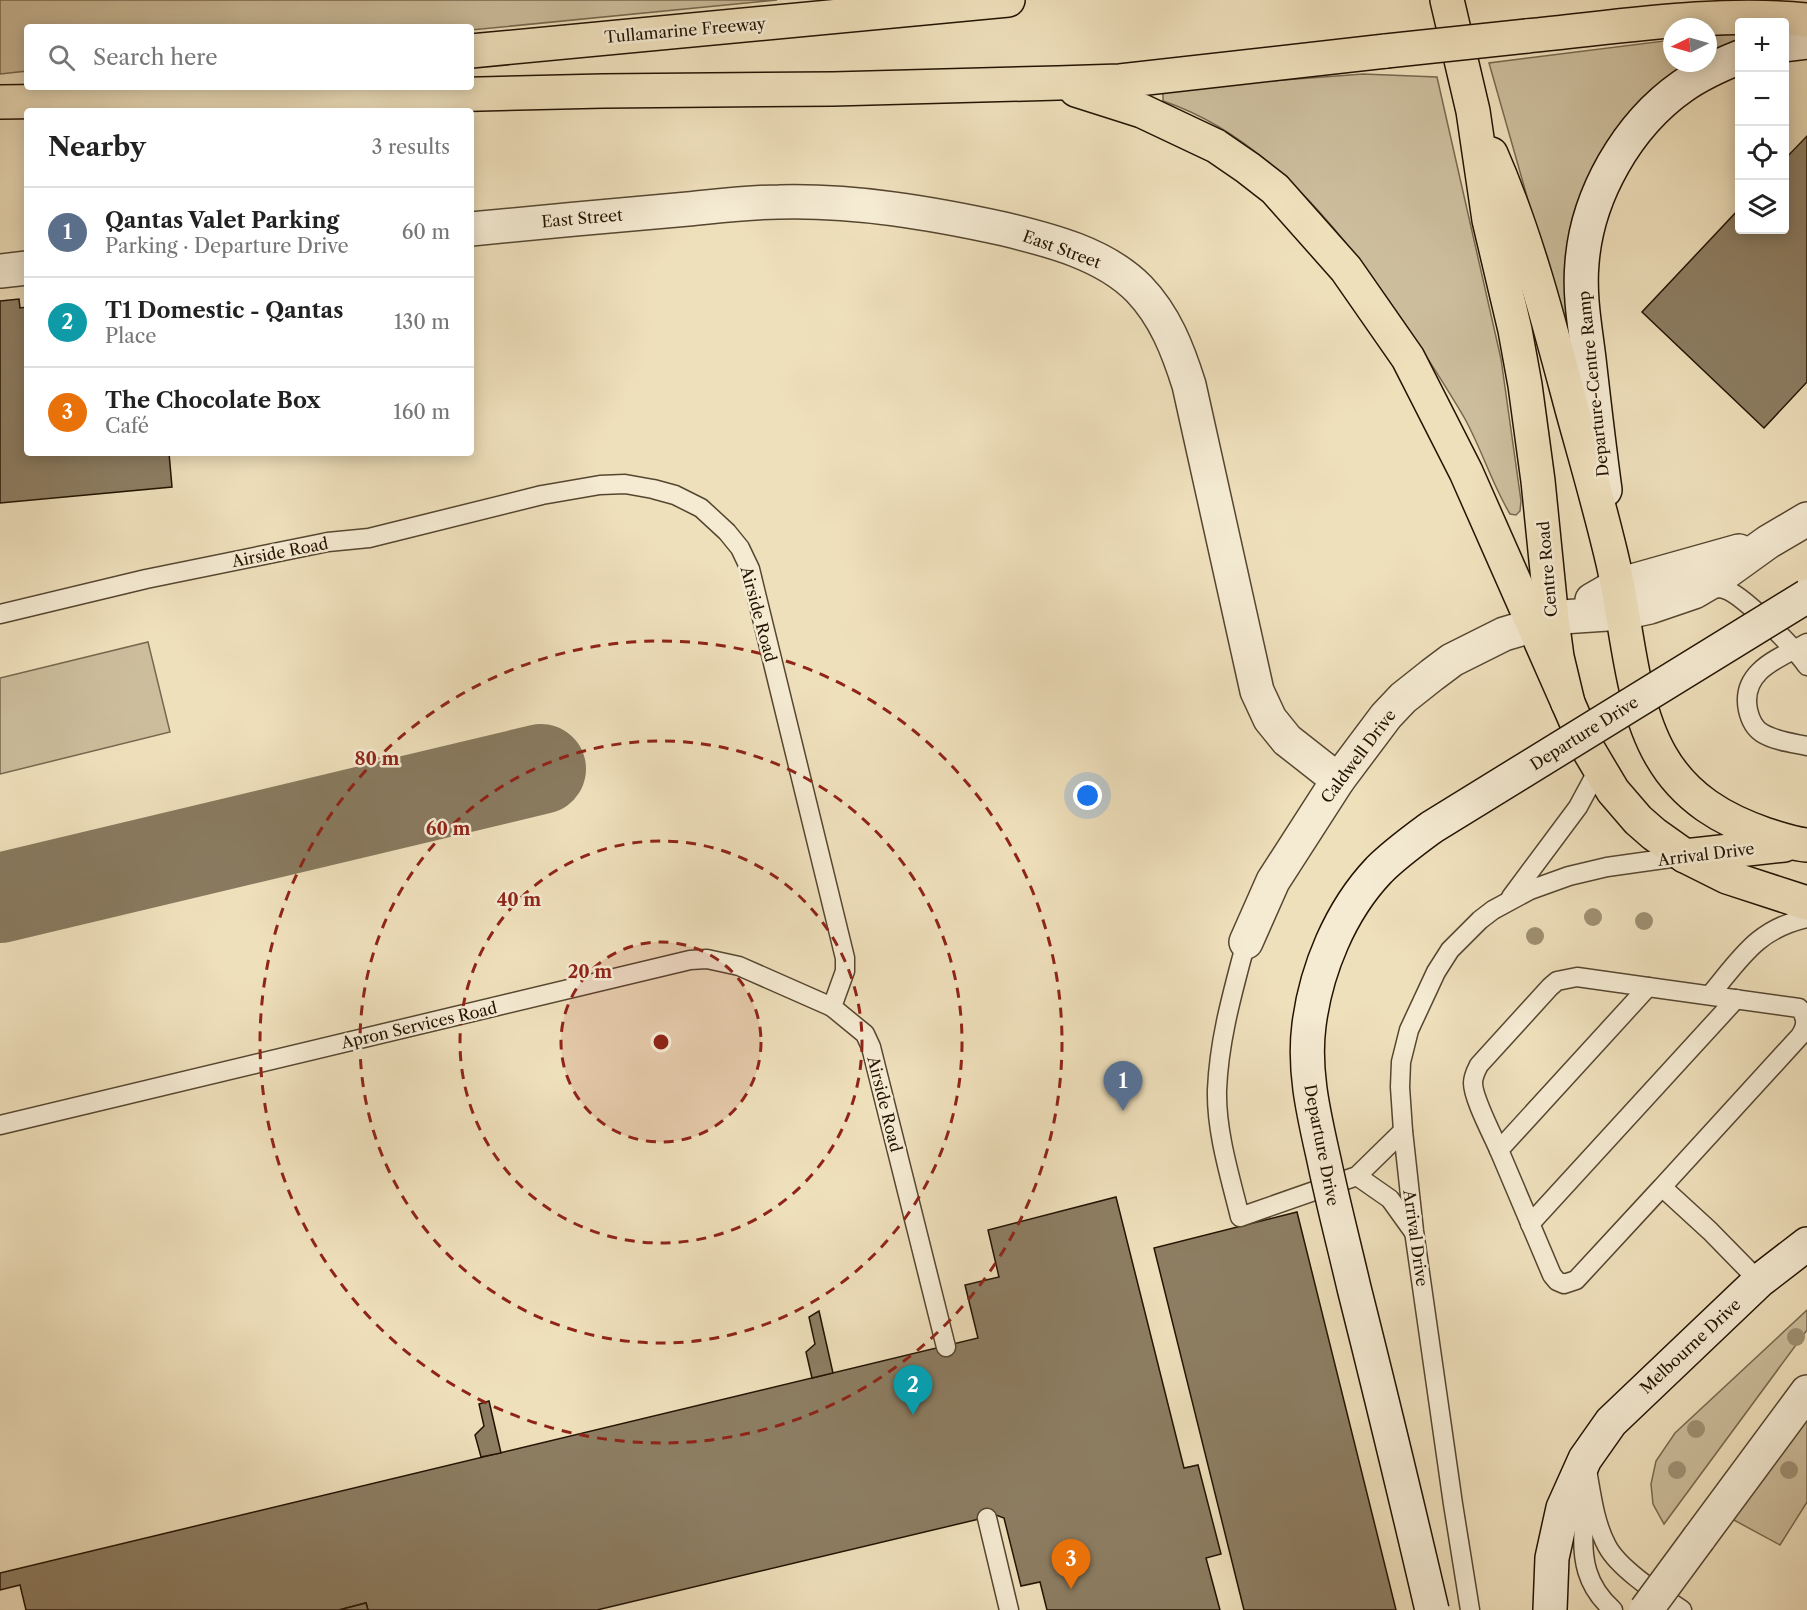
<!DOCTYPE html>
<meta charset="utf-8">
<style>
:root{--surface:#fff;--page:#f6f6f6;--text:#222;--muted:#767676;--line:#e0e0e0;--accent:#2563eb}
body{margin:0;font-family:"Libre Caslon Text",serif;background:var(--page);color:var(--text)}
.controls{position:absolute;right:18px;top:18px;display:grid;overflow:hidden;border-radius:6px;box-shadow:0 3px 15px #0003}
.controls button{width:54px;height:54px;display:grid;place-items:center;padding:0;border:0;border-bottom:2px solid var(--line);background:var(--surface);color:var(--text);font:30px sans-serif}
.compass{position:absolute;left:1663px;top:18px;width:54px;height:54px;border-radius:50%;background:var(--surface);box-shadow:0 3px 15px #0003;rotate:265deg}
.you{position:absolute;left:1088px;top:796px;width:21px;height:21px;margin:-15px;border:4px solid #fff;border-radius:50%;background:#1a73e8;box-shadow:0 0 0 9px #1a73e833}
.badge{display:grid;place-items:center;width:39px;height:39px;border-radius:50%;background:var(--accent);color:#fff;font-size:20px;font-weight:700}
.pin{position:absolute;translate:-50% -50px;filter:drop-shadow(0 2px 3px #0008)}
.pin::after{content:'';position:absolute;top:32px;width:21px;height:18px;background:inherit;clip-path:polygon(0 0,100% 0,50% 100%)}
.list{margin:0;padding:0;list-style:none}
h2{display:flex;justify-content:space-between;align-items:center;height:78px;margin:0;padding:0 24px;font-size:26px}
h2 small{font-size:20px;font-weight:400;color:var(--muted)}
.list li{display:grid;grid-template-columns:39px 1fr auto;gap:18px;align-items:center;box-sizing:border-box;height:90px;padding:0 24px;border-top:2px solid var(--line)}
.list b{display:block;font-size:22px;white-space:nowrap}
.list p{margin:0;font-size:20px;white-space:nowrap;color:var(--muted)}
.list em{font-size:20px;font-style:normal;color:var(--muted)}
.icon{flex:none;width:33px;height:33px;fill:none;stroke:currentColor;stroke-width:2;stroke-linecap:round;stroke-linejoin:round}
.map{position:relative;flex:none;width:1807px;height:1610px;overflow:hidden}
.search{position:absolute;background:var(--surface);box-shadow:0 3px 15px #0003;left:24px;top:24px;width:450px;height:66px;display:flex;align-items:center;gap:15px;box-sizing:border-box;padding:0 21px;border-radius:6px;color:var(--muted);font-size:22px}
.panel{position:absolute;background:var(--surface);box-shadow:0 3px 15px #0003;left:24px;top:108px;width:450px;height:348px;border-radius:6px}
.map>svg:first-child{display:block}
</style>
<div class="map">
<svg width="1807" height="1610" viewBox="0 0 1807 1610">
<rect width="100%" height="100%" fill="#efe0bc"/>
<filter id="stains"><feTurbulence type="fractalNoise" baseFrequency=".00333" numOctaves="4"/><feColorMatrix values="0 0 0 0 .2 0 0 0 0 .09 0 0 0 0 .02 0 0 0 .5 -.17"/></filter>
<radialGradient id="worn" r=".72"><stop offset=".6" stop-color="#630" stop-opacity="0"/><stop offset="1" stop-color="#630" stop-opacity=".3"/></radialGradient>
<!-- green -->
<g fill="#ccbd9c" stroke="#78684f" stroke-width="1.5">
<polygon points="0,0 777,0 471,30 471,27 27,27 27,71 0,74"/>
<polygon points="1739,33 1739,45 1708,58 1708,36"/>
<polygon points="1672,40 1672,63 1697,63 1642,103 1569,316 1561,316 1489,63"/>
<path d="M1363,74L1437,77L1501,359L1521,501L1520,511L1516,515L1510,514C1492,484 1482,450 1465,419C1450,393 1433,367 1417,342C1355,248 1274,138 1163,101V89Z"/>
<polygon points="148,642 170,732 0,774 0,678"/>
<polygon points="1807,1310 1807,1330 1664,1524 1653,1504 1651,1484 1656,1461 1675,1433"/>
<polygon points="1807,1413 1807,1502 1780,1545 1732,1519"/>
</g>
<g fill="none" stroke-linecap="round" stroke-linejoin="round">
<!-- taxiway -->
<polyline stroke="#897a5f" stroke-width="90" points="0,898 541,769"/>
</g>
<!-- building -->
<g fill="#8d7e63" stroke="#231302" stroke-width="1.5">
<polygon points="1807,136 1807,382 1764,428 1642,312 1740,208 1740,230 1784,230 1784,160"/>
<polygon points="19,299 20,308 27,307 27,453 169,453 172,487 0,503 0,301"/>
<polygon points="1116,1197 1184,1468 1198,1465 1221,1554 1206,1558 1220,1610 1047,1610 1040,1582 1021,1586 1004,1518 996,1515 597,1610 368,1610 366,1603 339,1610 26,1610 20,1585 0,1590 0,1573 978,1338 965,1285 999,1277 988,1230"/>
<polygon points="1297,1212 1396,1610 1244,1610 1154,1248"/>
<polygon points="819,1311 833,1373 812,1378 806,1352 815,1344 809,1317"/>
<polygon points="489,1401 501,1453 481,1457 475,1435 484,1426 479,1404"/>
<polygon points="366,1603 368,1610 339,1610"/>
</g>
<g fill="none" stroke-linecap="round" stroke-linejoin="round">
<!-- lane casing -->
<g stroke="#564630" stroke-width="21">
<g id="lane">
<path d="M1705,589C1712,588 1718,587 1724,589C1743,594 1795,649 1807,666"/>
<polyline points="0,614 146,579 328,542 369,538 542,495 600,485 625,484 653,489 675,495 701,508 727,532 740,548 750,569 845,958 845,971 832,1007 865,1034 871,1047 946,1347"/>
<path d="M1807,643C1779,658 1740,671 1748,710C1750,719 1754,728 1762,733C1775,741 1793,743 1807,746"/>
<polyline points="1511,897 1578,807 1599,768"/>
<path d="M1246,942C1233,991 1219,1039 1217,1090C1216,1132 1230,1176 1240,1217L1357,1176L1403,1131"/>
<path d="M1710,995C1741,958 1757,929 1807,918"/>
<polyline points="0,1125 690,960 707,959 739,966 832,1007"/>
<path d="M1499,1150C1492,1134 1473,1098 1473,1083C1473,1076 1476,1071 1479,1065L1550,987L1557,981L1577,977L1648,987"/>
<polyline points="1357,1176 1390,1199 1413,1231"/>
<path d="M1662,1187L1800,1036C1807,1026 1807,1017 1799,1008L1648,987L1499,1150L1552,1275L1557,1281L1564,1284L1576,1280L1662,1187L1710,1231L1759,1281"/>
<polyline points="1530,1224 1736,999"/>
<path d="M1586,1464C1591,1491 1594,1522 1607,1546C1619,1569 1660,1595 1682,1610"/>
<path d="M1586,1495C1586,1505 1584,1514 1584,1524C1581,1559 1586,1586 1613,1610"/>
<polyline points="987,1518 1009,1610"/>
<polyline points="1470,1610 1453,1504 1414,1231 1403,1131 1400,1087 1401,1062 1409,1030 1436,972 1450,950 1480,920 1493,910 1530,890 1569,876 1607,867 1685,856"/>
</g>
</g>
<!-- street casing -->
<g stroke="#564630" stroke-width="36">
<g id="street">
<path d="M471,229C543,222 616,215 688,209C718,206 749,202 779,202C854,200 931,213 1004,229C1050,240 1105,254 1139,289C1165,316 1178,350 1189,385L1257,691L1270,719L1287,740L1338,780"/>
<polyline points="0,271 27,268"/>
<polyline points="1592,600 1618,585 1739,551"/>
<polyline points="1246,942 1273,881 1338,780 1386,716 1403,698 1432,675 1452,660 1504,634 1562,617 1622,613 1650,607 1694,592 1718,578 1768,542 1807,519"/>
<polyline points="1699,1538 1807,1392"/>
</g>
</g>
<!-- secondary casing -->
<g stroke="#231302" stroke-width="36">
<g id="secondary">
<polyline points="1784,45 1807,42"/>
<path d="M1605,490C1599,446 1594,403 1589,359C1585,327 1579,295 1582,263C1587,196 1627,125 1683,86C1700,74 1720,65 1740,57"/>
<polyline points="1550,1610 1552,1558 1563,1508 1585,1459 1611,1422 1759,1281 1807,1244"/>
</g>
</g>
<!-- primary casing -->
<g stroke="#231302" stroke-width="36">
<g id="primary">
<polyline points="1447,0 1473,111 1489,220 1515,330 1525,385 1538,481 1552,620 1557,657 1568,703 1588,749 1613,791 1638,820 1654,834 1685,856 1727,877 1807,903"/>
<path d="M1491,154C1527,236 1549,323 1572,409C1586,460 1601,511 1613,563C1627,623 1630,703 1661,756C1685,798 1723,820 1767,835C1780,839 1794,844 1807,845"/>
<polyline points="1685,856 1784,845"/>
</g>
</g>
<!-- highway casing -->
<g stroke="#231302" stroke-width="36">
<g id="highway">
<path d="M1527,36C1619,27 1714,11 1807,20"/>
<polyline points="471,51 1008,0"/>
<polyline points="1076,90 1142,111 1216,146 1248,168 1275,189 1346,269 1408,358 1466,472 1568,703"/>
<polyline points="0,102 322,98 603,91 833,89 1058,83 1120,81 1386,51"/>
</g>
</g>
<!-- lane -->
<use href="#lane" stroke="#f5ebd3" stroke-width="18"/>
<!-- street -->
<use href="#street" stroke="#f5ebd3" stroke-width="33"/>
<!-- secondary -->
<use href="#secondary" stroke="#f5ebd3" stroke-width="33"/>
<!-- primary -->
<use href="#primary" stroke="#efe0bc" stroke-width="33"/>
<!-- highway -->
<use href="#highway" stroke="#efe0bc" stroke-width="33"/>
<!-- street-bridge casing -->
<g stroke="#564630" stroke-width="36" stroke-linecap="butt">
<polyline id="street-bridge" points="1646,1610 1699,1538"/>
</g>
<!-- secondary-bridge casing -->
<g stroke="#231302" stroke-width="36" stroke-linecap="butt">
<path id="secondary-bridge" d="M1432,1610C1407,1503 1381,1395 1354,1288C1344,1245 1333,1203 1324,1160C1314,1115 1303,1071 1309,1025C1316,970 1340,911 1379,870C1395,854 1413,841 1432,827L1807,596"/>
</g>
<!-- highway-bridge casing -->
<g stroke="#231302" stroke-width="36" stroke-linecap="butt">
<polyline id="highway-bridge" points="1386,51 1527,36"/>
</g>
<!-- street-bridge -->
<use href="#street-bridge" stroke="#f5ebd3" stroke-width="33"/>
<!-- secondary-bridge -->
<use href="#secondary-bridge" stroke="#f5ebd3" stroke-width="33"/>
<!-- highway-bridge -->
<use href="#highway-bridge" stroke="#efe0bc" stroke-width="33"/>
</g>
<!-- trees -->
<g fill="#9f9073">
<circle cx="1593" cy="917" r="9"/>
<circle cx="1644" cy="921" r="9"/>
<circle cx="1535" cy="936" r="9"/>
<circle cx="1796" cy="1337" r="9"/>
<circle cx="1696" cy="1429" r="9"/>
<circle cx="1677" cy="1470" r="9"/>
<circle cx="1789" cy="1470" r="9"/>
</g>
<!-- distance rings -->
<circle cx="661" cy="1042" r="100" fill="#8f2418" fill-opacity=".12"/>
<g fill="none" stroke="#8f2418" stroke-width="3" stroke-dasharray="10 8">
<circle cx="661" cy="1042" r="100"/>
<circle cx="661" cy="1042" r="201"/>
<circle cx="661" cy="1042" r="301"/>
<circle cx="661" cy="1042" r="401"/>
</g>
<g text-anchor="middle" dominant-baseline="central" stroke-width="5" stroke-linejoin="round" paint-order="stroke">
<!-- street labels -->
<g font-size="16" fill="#231302" stroke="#f5ebd3">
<text transform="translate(685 30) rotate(-5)">Tullamarine Freeway</text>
<text transform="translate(582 218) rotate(-5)">East Street</text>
<text transform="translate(1062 249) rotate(20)">East Street</text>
<text transform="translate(1593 384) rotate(-96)">Departure-Centre Ramp</text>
<text transform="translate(280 552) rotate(-11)">Airside Road</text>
<text transform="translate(1547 569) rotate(-95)">Centre Road</text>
<text transform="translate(759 614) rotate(75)">Airside Road</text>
<text transform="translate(1584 733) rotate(-32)">Departure Drive</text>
<text transform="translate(1358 756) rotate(-53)">Caldwell Drive</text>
<text transform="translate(1706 854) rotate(-7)">Arrival Drive</text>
<text transform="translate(419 1025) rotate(-13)">Apron Services Road</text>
<text transform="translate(885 1104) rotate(76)">Airside Road</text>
<text transform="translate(1322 1145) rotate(79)">Departure Drive</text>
<text transform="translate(1416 1238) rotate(82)">Arrival Drive</text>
<text transform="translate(1690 1346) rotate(-43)">Melbourne Drive</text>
</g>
</g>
<circle cx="661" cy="1042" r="9" fill="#8f2418" stroke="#f5ebd3" stroke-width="3"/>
<g font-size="18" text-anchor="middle" font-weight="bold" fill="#8f2418" stroke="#f5ebd3" stroke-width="5" stroke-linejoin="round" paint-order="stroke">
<text x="377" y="765">80 m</text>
<text x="448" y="835">60 m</text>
<text x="519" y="906">40 m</text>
<text x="590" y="978">20 m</text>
</g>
<rect width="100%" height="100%" filter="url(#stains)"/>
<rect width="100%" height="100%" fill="url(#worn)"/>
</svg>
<div class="controls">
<button>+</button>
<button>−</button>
<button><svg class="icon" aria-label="locate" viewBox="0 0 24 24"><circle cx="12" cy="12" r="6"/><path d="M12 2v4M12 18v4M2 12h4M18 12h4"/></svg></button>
<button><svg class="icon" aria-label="layers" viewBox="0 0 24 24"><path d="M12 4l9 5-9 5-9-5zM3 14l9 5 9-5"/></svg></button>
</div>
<svg class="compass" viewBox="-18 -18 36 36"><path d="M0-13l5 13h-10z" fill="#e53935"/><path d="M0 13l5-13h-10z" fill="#767676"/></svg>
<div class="you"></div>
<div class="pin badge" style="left:1123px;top:1111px;background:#5c6f8a">1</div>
<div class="pin badge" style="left:913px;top:1415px;background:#0f9aa8">2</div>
<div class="pin badge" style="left:1071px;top:1589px;background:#e8710a">3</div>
<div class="search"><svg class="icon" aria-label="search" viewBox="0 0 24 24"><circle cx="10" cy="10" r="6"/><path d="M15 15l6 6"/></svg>Search here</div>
<section class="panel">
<h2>Nearby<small>3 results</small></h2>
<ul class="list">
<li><span class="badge" style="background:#5c6f8a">1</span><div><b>Qantas Valet Parking</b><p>Parking · Departure Drive</p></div><em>60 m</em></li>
<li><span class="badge" style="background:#0f9aa8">2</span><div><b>T1 Domestic - Qantas</b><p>Place</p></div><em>130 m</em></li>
<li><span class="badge" style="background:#e8710a">3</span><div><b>The Chocolate Box</b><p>Café</p></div><em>160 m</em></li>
</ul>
</section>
</div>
